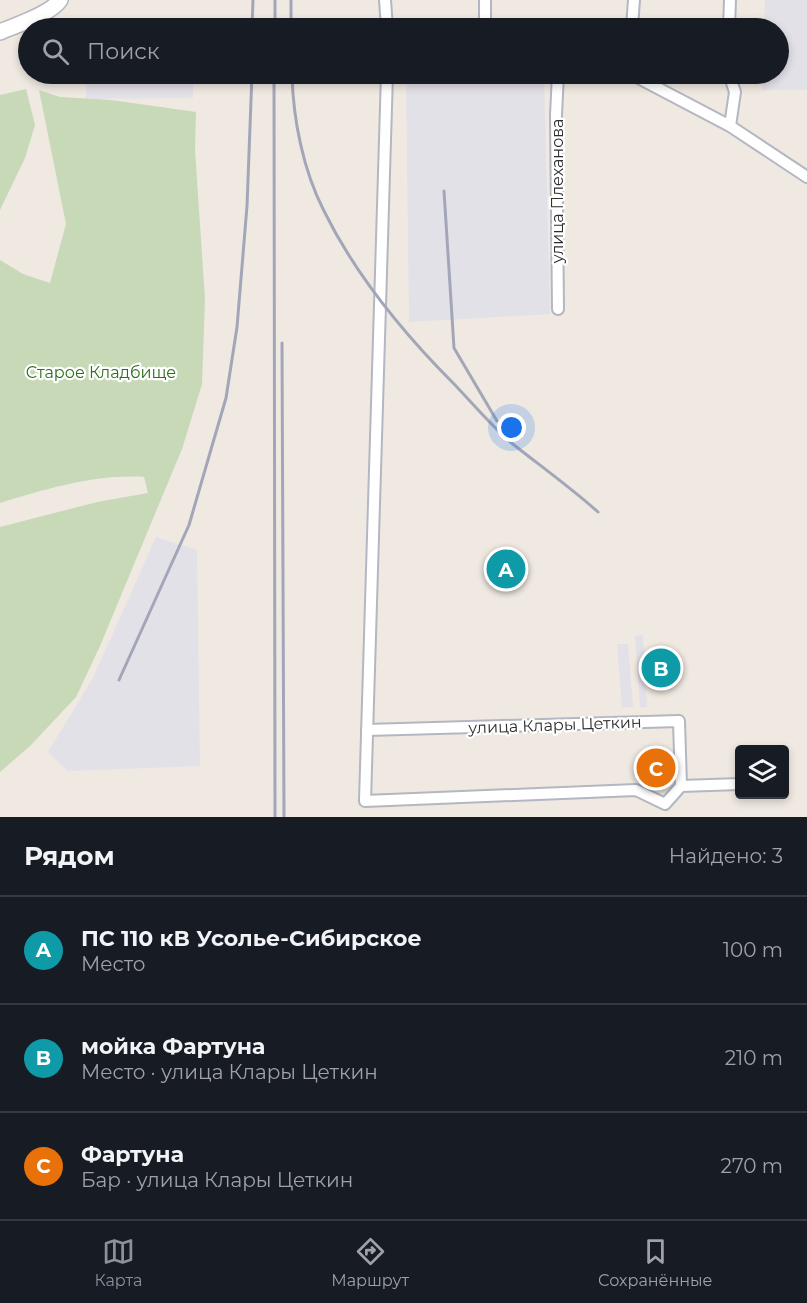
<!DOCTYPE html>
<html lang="ru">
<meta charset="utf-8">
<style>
:root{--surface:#171b24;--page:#20242c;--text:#f1f3f6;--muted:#9ea1a6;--line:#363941;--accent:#8c9099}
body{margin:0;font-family:Montserrat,sans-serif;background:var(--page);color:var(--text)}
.controls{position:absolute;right:18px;bottom:18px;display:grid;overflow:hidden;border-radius:6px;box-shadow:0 3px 9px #0003}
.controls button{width:54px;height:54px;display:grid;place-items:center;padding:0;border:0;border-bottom:2px solid var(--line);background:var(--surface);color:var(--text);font:30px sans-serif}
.you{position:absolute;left:512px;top:428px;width:21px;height:21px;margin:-15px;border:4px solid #fff;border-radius:50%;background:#1a73e8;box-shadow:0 0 0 9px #1a73e833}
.badge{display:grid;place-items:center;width:39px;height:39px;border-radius:50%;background:var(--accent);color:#fff;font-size:20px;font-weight:700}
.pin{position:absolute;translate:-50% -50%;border:3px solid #fff;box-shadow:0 2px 6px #0006}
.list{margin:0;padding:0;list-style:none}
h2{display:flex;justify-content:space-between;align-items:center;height:78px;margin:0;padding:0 24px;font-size:26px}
h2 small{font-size:20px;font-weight:400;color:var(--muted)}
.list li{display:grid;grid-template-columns:39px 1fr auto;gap:18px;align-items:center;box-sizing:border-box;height:108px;padding:0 24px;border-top:2px solid var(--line)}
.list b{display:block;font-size:22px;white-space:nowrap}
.list p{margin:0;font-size:20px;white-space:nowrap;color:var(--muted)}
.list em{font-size:20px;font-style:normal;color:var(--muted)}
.icon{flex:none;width:33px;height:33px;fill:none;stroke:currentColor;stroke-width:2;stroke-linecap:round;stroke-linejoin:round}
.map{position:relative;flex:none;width:807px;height:817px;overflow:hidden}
.search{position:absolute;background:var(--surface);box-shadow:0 3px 9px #0003;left:18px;right:18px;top:18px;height:66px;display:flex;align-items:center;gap:15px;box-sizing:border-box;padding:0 21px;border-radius:33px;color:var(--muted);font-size:22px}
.sheet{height:402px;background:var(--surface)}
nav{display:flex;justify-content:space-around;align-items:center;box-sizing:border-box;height:84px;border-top:2px solid var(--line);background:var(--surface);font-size:16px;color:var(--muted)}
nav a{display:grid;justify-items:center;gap:3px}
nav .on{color:var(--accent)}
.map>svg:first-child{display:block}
</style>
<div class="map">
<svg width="807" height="817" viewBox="0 0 807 817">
<rect width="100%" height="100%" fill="#efe9e1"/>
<!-- industrial -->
<g fill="#e3e1e8">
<polygon points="765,0 807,0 807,90 762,90 763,74 778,74 778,28 764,28"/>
<polygon points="192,21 193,28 85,28 85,22"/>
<polygon points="86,74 193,74 193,98 86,99"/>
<polygon points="544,74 550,314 409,322 406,78"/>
<polygon points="156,537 197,550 200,766 68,771 48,752 93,678"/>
<polygon points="643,635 647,707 640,707 635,636"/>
<polygon points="617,644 628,644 633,707 622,708"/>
</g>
<!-- cemetery -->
<g fill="#c8d9b8">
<polygon points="26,89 35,125 25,158 0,210 0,95"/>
<path d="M39,90L60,97L111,100L196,112L195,150L205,299L202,384L182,449L100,646L76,697L30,746L0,772V527L97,502L148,493L144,477C96,474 46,489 0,503V260L23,274L50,283L66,224Z"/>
</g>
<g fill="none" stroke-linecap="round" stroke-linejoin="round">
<!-- street casing -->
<g stroke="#b4b7c1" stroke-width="14">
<g id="street">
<polyline points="385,0 387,28"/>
<polyline points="485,0 485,28"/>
<polyline points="632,28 634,0"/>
<polyline points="729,28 730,0"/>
<polyline points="387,74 365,801 636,790 665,804 681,786 740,784"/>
<polyline points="631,74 730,126 807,177"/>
<polyline points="729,74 735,92 730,126"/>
<polyline points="558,309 556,115 558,74"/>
<polyline points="367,730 679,721 681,786"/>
</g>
</g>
<!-- secondary casing -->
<g stroke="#b4b7c1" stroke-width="18">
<path id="secondary" d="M0,32C16,25 51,14 60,0"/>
</g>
<!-- street -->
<use href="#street" stroke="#fff" stroke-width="10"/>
<!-- secondary -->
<use href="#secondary" stroke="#fff" stroke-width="15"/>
<!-- rail -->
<g stroke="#a3a6b8" stroke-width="3">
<polyline points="291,0 291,28"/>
<polyline points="252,28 253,0"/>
<polyline points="275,28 275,0"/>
<polyline points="274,74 275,817"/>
<path d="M292,74C293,119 303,170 324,211C356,276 404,334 455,385C473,404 490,424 509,441C539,465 570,487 598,512"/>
<polyline points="444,191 454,348 497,421"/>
<polyline points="282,343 284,817"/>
<polyline points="119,680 189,525 226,398 237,327 247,206 252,74"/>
</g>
</g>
<g text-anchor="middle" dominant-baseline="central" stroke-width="4.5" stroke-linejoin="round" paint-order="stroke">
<!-- street labels -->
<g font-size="16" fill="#2e2e2e" stroke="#fff">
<text transform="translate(557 191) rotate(-90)">улица Плеханова</text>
<text transform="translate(555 725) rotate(-2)">улица Клары Цеткин</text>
</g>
<!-- park labels -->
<g font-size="16" fill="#2c6e1b" stroke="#fff">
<text x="101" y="372">Старое Кладбище</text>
</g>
</g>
</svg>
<div class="controls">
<button><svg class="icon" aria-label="layers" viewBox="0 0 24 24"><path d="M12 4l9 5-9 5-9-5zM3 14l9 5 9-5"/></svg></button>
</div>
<div class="you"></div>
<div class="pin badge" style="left:506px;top:569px;background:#0f9aa8">A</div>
<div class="pin badge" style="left:661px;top:668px;background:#0f9aa8">B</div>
<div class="pin badge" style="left:656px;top:768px;background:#e8710a">C</div>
<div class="search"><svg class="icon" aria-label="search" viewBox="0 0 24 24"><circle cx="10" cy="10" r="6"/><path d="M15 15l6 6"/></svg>Поиск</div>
</div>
<section class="sheet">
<h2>Рядом<small>Найдено: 3</small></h2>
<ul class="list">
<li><span class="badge" style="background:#0f9aa8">A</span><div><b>ПС 110 кВ Усолье-Сибирское</b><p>Место</p></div><em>100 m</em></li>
<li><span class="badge" style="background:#0f9aa8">B</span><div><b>мойка Фартуна</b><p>Место · улица Клары Цеткин</p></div><em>210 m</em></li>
<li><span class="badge" style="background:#e8710a">C</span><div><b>Фартуна</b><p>Бар · улица Клары Цеткин</p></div><em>270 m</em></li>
</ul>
</section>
<nav>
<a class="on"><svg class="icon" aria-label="map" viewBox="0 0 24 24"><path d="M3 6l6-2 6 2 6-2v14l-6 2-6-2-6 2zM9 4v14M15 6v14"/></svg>Карта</a>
<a><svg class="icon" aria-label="directions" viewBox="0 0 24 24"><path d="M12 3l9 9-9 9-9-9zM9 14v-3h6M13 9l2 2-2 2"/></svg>Маршрут</a>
<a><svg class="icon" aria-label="saved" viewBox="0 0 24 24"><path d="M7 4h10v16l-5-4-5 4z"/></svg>Сохранённые</a>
</nav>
